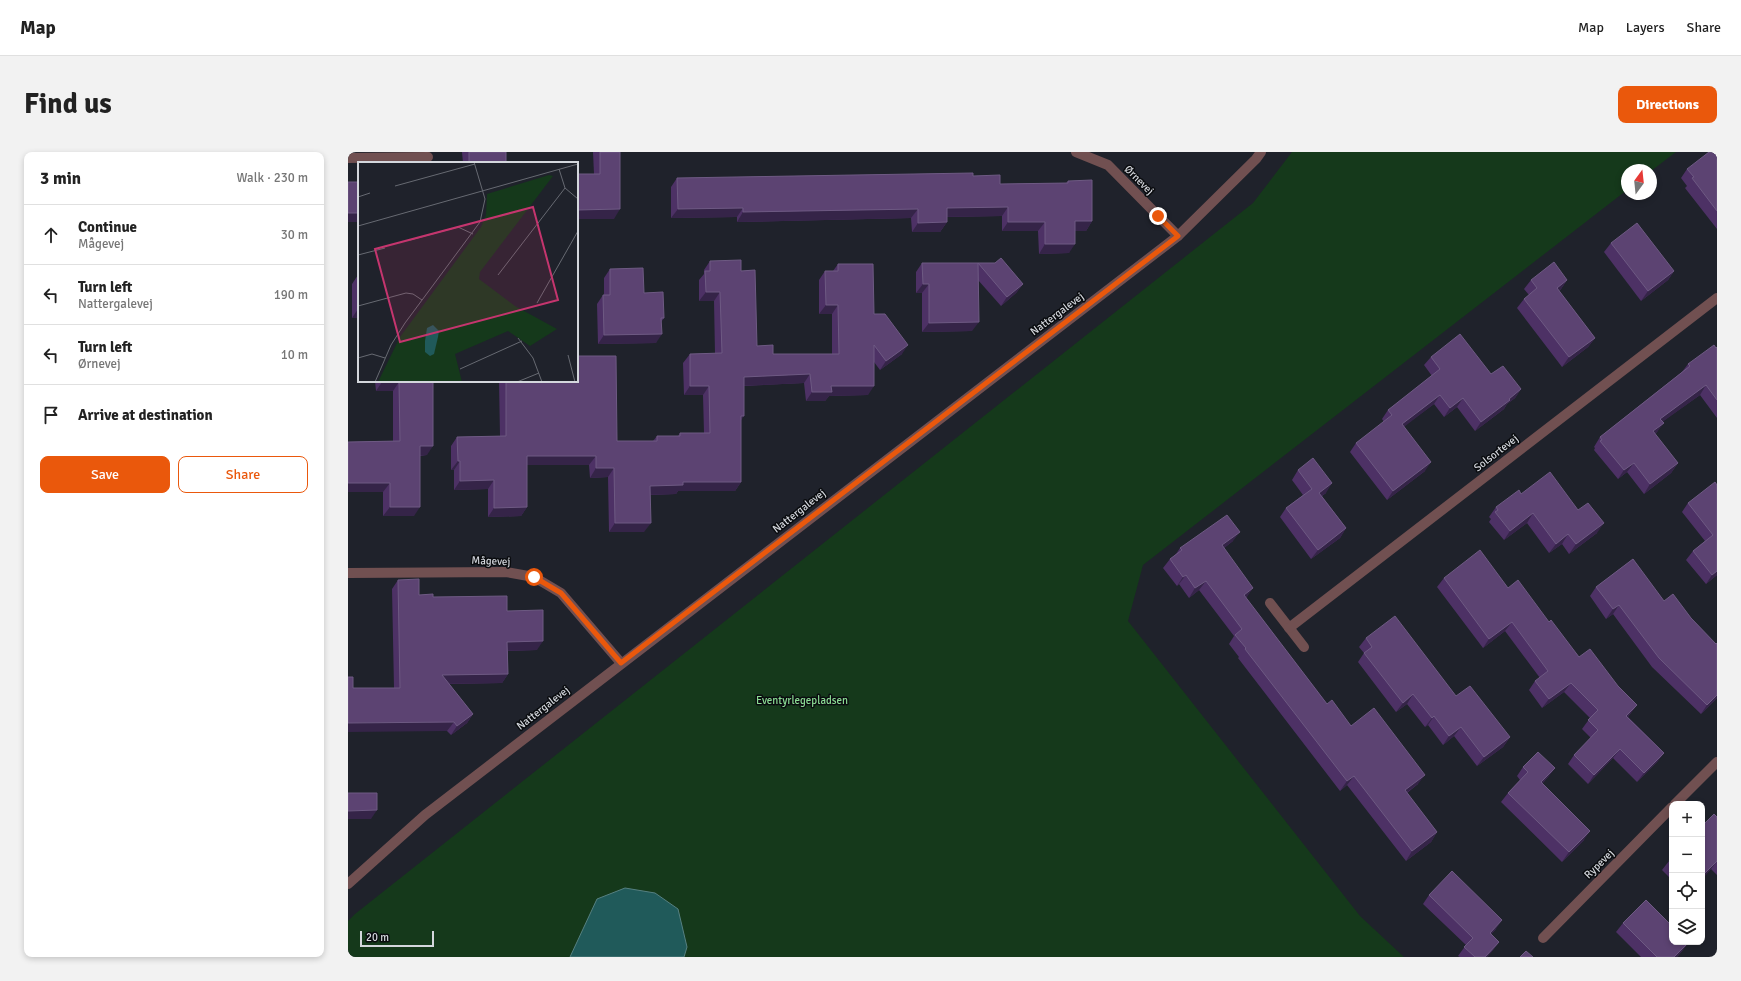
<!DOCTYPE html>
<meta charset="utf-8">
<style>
:root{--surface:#fff;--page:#f2f2f2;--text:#222;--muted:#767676;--line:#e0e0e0;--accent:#ea580c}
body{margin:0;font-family:Signika,sans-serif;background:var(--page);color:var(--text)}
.controls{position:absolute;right:12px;bottom:12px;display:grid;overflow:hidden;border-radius:8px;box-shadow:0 2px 6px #0003}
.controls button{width:36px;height:36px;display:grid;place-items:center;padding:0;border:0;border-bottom:1px solid var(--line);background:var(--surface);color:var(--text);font:20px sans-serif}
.compass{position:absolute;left:1273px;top:12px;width:36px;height:36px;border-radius:50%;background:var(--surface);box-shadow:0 2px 6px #0003;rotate:15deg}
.scale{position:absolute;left:12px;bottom:10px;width:74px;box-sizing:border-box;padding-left:4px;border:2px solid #d4d7dd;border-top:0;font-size:11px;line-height:14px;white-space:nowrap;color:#d4d7dd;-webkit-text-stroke:3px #0a0c0f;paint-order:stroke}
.stop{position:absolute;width:12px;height:12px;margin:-9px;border:3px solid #ea580c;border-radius:50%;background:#fff}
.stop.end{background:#ea580c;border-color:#fff;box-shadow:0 1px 4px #0008}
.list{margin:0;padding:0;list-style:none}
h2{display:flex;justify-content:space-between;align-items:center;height:52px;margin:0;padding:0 16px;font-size:17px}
h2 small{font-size:13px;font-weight:400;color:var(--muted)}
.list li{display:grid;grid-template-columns:26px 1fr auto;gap:12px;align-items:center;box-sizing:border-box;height:60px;padding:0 16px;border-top:1px solid var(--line)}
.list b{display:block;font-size:15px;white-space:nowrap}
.list p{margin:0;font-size:13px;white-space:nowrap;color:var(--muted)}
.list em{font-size:13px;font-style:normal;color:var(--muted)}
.actions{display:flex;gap:8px;padding:12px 16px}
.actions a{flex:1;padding:9px 0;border:1px solid var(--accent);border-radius:8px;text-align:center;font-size:14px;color:var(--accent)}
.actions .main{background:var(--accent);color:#fff}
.icon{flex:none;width:22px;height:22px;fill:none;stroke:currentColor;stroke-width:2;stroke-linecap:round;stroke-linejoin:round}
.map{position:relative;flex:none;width:1369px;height:805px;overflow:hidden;border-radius:8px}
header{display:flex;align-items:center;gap:24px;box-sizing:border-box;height:56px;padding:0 20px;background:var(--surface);border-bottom:1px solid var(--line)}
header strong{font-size:19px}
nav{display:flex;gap:22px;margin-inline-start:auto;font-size:14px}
.intro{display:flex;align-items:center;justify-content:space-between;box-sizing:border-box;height:96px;padding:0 24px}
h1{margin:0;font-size:28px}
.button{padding:10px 18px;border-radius:8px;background:var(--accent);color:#fff;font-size:14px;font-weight:700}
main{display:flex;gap:24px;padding:0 24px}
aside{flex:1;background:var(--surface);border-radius:8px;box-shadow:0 2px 6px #0003}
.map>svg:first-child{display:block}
</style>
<header>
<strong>Map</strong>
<nav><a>Map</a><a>Layers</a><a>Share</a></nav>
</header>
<div class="intro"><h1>Find us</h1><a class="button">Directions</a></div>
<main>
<aside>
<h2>3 min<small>Walk · 230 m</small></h2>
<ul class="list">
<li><svg class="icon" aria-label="ahead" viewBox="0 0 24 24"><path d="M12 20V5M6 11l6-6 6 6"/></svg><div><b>Continue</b><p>Mågevej</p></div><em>30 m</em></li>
<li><svg class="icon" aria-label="left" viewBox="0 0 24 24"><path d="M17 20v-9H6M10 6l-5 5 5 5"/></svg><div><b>Turn left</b><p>Nattergalevej</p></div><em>190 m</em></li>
<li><svg class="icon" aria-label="left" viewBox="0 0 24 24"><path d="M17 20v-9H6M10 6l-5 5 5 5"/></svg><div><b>Turn left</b><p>Ørnevej</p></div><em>10 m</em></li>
<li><svg class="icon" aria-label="arrive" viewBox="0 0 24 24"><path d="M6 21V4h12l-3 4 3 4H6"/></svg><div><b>Arrive at destination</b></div></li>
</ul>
<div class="actions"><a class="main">Save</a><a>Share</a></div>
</aside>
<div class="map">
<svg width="1369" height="805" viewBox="0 0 1369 805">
<rect width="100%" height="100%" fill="#1f222b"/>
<!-- green -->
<polygon fill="#15391b" points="944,0 1328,0 1303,19 1279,18 1279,38 795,413 780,469 1012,764 1056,805 0,805 0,769 7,762 905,51"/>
<!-- water -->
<polygon fill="#205a5a" stroke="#568081" points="277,736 307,741 330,757 339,795 336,805 222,805 249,747"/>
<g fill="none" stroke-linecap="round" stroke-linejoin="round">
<!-- minor -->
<g stroke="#715051" stroke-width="10">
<polyline points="728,0 760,13 830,84"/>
<polyline points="0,6 80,5"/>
<polyline points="0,421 158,420 186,425 213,441 273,511"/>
<polyline points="922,451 956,495"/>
<polyline points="941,476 1369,146"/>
<polyline points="1327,652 1369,610"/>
<polyline points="0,732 77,663 830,84 908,7 913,0"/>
<polyline points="1195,786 1324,655"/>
</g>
</g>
<!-- wall -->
<g fill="#4d3165">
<polygon points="114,0 158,0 158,11 115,11"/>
<polygon points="245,0 272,0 266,67 246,22"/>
<polygon points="1369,0 1369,77 1337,36 1339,34 1333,26 1339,17 1365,1"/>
<polygon points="625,24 652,32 718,31 720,29 744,69 738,79 727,79 721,101 691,102 690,79 654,79 654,64 599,65 599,70 592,80 564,80 563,66 389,70 389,65 323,66 323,35 329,26"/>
<polygon points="1263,91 1326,119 1320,128 1293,149 1256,100"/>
<polygon points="362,109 393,119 409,194 425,202 484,202 484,162 471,162 471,128 477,119 485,119 490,112 554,202 532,218 526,210 520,243 481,244 477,249 458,249 456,231 396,234 393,269 393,330 387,339 330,339 328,342 302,343 296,380 261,380 260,325 242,326 241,313 179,313 179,355 173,364 140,365 140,337 106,338 106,318 103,318 103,294 109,285 152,284 151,229 229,229 269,289 305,289 309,284 330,284 332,281 356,281 355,243 336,243 335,211 342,202 367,202 366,149 351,149 351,128 356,122 356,118"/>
<polygon points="574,111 647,111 675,132 668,141 653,154 630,128 624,179 574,180 574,141 568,141 568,120"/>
<polygon points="262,117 296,141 316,166 313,170 308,191 250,192 249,152 255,143 256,143 256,126"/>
<polygon points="10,123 11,166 4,166 4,132"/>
<polygon points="1183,128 1219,128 1213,137 1211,139 1247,186 1240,195 1214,215 1169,156 1176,147 1181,143 1176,137"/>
<polygon points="1369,195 1369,266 1352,243 1315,269 1309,280 1307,282 1330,311 1323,321 1296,342 1279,320 1270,327 1246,298 1247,296 1246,295 1252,285 1334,220 1340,212"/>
<polygon points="1083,205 1143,222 1173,237 1167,246 1159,252 1156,257 1127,279 1109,255 1096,265 1086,252 1056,274 1077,319 1039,348 1002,300 1008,291 1036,270 1034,267 1040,258 1084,224 1076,213"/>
<polygon points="27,229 85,229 79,303 72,304 66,364 35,364 35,340 0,340 0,290 45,289 45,239 28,239"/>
<polygon points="950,318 978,341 974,344 998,376 992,386 963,407 932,365 938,356 955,343 944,328"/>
<polygon points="1369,333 1369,423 1358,432 1338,408 1345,399 1357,389 1334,360 1340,351"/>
<polygon points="1173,342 1230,358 1249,381 1221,402 1214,392 1201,401 1179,371 1156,388 1141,370 1143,367 1141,365 1148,355"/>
<polygon points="885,389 876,396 899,445 898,446 979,552 1070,632 1059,641 1089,680 1083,690 1058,709 999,633 992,639 890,506 891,505 881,492 886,484 851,438 841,446 831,432 829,434 815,416 822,407 828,402 832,396"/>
<polygon points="1285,407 1369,546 1353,562 1304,515 1265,462 1258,467 1242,444 1248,435"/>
<polygon points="1096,426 1160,436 1201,470 1231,505 1270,534 1289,553 1282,562 1280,565 1316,601 1309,610 1289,630 1265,606 1240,632 1220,612 1226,603 1243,586 1234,577 1242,566 1216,540 1194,556 1181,538 1187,529 1192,526 1157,479 1135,496 1089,435"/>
<polygon points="50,428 71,443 159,459 189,498 160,499 160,522 154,531 101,532 125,562 119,571 103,583 99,579 5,536 46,536 44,437"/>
<polygon points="1018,486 1108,544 1162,585 1155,595 1129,614 1106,584 1095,593 1080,573 1077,575 1059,552 1048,560 1010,510 1016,501 1011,495"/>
<polygon points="1175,615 1207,616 1200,625 1194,632 1236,688 1214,710 1153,650 1160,641 1172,628 1169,624"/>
<polygon points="1369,665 1369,723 1363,717 1354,727 1354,674"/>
<polygon points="1324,705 1324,728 1314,718 1321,709"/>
<polygon points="1081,743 1148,777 1143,782 1151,790 1145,798 1139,805 1112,805 1110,804 1118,793 1075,752"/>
<polygon points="1275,771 1341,790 1334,799 1329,805 1293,805 1268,780"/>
</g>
<!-- shaded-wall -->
<g fill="#352448">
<polygon points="660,55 654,64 592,65 599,56"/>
<polygon points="395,56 389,65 323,66 330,57"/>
<polygon points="272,57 266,67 229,67 229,58"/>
<polygon points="570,57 563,66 389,70 395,60"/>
<rect x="0" y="61" width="11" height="9"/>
<polygon points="727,69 744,69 738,79 720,79"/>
<polygon points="599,70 592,80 564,80 570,71"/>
<polygon points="660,70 697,70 690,79 654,79"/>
<polygon points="697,92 727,92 721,101 691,102"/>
<polygon points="1326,119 1320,128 1293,149 1300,139"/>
<polygon points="1219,128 1213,137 1202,145 1209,136"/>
<polygon points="575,132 581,132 574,141 568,141"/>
<polygon points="675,132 668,141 653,154 659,145"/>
<polygon points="358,140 372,140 366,149 351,149"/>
<polygon points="478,153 490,153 484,162 471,162"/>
<polygon points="10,157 11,157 11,166 4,166"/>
<polygon points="631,170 624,179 574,180 581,171"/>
<polygon points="314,182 308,191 250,192 256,183"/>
<polygon points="1247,186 1240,195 1214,215 1221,205"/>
<polygon points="560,193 554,202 532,218 538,209"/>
<polygon points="462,222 456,231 389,234 396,225"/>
<polygon points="34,230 51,230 45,239 28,239"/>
<polygon points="1358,233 1352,243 1306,276 1312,267"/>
<polygon points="342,234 361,234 355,243 336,243"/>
<polygon points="483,234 526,234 520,243 481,244 477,249 458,249 464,240"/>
<polygon points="1173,237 1167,246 1159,252 1156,257 1127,279 1133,270"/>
<polygon points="1092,243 1086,252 1048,281 1054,272"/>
<polygon points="1115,246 1109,255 1096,265 1102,256"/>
<polygon points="393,264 396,264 390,273"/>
<polygon points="1316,271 1309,280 1299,288 1305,279"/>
<polygon points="72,294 85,294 79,303 65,304"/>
<polygon points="179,304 248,304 241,313 173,313"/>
<polygon points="110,309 112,309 106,318 103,318"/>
<polygon points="1083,310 1077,319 1039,348 1045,339"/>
<polygon points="1286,311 1279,320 1270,327 1276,318"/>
<polygon points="1330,311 1323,321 1296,342 1302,332"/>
<polygon points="248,316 266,316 260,325 242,326"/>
<polygon points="146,328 140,337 106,338 112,329"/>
<polygon points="335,330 393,330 387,339 330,339 328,342 296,343 302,334"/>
<polygon points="0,331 42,331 35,340 0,340"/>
<polygon points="984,331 978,341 965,350 971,341"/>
<polygon points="42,355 72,355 66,364 35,364"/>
<polygon points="179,355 173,364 140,365 146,356"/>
<polygon points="1185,361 1179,371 1156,388 1162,379"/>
<polygon points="267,371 303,371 296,380 261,380"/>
<polygon points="1256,371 1249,381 1221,402 1228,392"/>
<polygon points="998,376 992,386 963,407 970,398"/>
<polygon points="892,380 885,389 867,403 874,393"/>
<polygon points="1220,382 1214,392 1201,401 1208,392"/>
<polygon points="1369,419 1369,423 1358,432 1364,423"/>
<polygon points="838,423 831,432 829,434 835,425"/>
<polygon points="858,429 851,438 841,446 847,436"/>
<polygon points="905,436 899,445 889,452 896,443"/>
<polygon points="1271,453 1265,462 1258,467 1265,457"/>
<polygon points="1164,470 1157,479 1135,496 1141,487"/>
<polygon points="195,489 189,498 153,499 159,490"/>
<polygon points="160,522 154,531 88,532 94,523"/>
<polygon points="1223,531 1216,540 1194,556 1201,547"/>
<polygon points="1065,542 1059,552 1048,560 1055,551"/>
<polygon points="1369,543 1369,546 1353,562 1359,553"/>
<polygon points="1289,553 1282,562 1272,573 1278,564"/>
<polygon points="125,562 119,571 103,583 109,574"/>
<polygon points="1086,564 1080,573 1077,575 1084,566"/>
<polygon points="106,570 99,579 0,580 0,571"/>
<polygon points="1113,575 1106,584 1095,593 1101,584"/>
<polygon points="1162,585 1155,595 1129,614 1136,605"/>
<polygon points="1272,597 1265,606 1240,632 1246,623"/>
<polygon points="1316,601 1309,610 1289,630 1296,621"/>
<polygon points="1207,616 1200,625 1186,640 1193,630"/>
<polygon points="1077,623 1070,632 1050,647 1057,638"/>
<polygon points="1006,624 999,633 992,639 999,629"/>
<polygon points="29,658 23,667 0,667 0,659"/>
<polygon points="1242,679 1236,688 1214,710 1221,700"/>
<polygon points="1089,680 1083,690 1058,709 1064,699"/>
<polygon points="1369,709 1363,717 1354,727 1354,724"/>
<polygon points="1154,768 1148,777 1136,789 1142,781"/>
<polygon points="1151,790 1145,798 1139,805 1137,805"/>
<polygon points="1341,790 1334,799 1329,805 1326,805"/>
</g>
<!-- building -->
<g fill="#5c4372" stroke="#6e5a83">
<rect x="121" y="0" width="37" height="11"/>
<polygon points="252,0 272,0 272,57 229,58 229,22 252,22"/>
<polygon points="1361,0 1364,0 1365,1 1366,0 1369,0 1369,59 1344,26 1346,25 1339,17"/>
<polygon points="625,21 625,24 652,23 652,32 720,31 720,29 744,28 744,69 727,69 727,92 697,92 697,70 660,70 660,55 599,56 599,70 570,71 570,57 395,60 395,56 330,57 329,26"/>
<rect x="0" y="30" width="11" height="31"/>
<polygon points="1289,71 1326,119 1300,139 1263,91"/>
<polygon points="653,106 675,132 659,145 630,111 631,170 581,171 581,132 575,132 574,111 647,111"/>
<polygon points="393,108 393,119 407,118 409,194 425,193 425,202 491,202 490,153 478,153 477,119 490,119 490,112 525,112 526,162 537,162 560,193 538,209 526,193 526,234 483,234 484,240 464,240 462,222 396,225 396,264 393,264 393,330 335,330 335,333 302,334 303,371 267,371 266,316 248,316 248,304 179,304 179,355 146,356 146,328 112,329 112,309 110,309 109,285 158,284 158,229 229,229 229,204 268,204 269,289 309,289 309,284 332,284 332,281 362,281 361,234 342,234 342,202 374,201 372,140 358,140 357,119 362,119 362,109"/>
<polygon points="1206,110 1219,128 1209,136 1247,186 1221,205 1176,147 1189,136 1183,128"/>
<polygon points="295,116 296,141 315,140 316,166 313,166 314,182 256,183 255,143 262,143 262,117"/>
<rect x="10" y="123" width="1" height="34"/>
<polygon points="1112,182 1143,222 1155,214 1173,237 1161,247 1162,248 1133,270 1115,246 1102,256 1092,243 1054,272 1083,310 1045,339 1008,291 1044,263 1040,258 1092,217 1083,205"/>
<polygon points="1366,193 1368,196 1369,195 1369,248 1358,233 1312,267 1316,271 1305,279 1330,311 1302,332 1286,311 1276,318 1252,289 1254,288 1252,285 1342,214 1340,212"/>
<polygon points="34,229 85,229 85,294 72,294 72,355 42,355 42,331 0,331 0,290 52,289 51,230 34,230"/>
<polygon points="965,306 984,331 971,341 998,376 970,398 938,356 964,337 950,318"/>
<polygon points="1202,320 1230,358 1240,351 1256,371 1228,392 1220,382 1208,392 1185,361 1162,379 1147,360 1150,358 1148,355 1171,338 1173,342"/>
<polygon points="1367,330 1369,333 1369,419 1364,423 1345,399 1365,383 1340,351"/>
<polygon points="879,363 892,380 874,393 905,436 896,443 979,552 984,548 1003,574 1026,556 1077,623 1057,638 1089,680 1064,699 1006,624 999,629 897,497 898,496 887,483 894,477 858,429 847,436 838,423 835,425 822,407 834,398 832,396"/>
<polygon points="1132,398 1160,436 1170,428 1201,470 1203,468 1231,505 1242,497 1270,534 1289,553 1278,564 1316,601 1296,621 1272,597 1246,623 1226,603 1250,578 1240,568 1250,558 1223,531 1201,547 1187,529 1200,519 1164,470 1141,487 1096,426"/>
<polygon points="1285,407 1316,449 1325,442 1343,466 1368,492 1369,491 1369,543 1359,553 1311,506 1271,453 1265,457 1248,435"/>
<polygon points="71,427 71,443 85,442 85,445 159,444 159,459 195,458 195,489 159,490 160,522 94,523 125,562 109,574 106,570 0,571 0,525 5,525 5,536 52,536 50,428"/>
<polygon points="1047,464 1108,544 1122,534 1162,585 1136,605 1113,575 1101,584 1086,564 1084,566 1065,542 1055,551 1016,501 1024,495 1018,486"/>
<polygon points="1190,600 1207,616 1193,630 1242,679 1221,700 1160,641 1180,620 1175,615"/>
<polygon points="0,641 29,641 29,658 0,659"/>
<polygon points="1366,662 1369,665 1369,709 1354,724 1354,674"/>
<polygon points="1324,705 1324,712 1321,709"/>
<polygon points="1104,719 1154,768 1142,781 1151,790 1137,805 1127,805 1116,795 1125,786 1081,743"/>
<polygon points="1298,748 1324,774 1324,790 1341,790 1326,805 1309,805 1275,771"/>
<polygon points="1178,799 1185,805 1172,805"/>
</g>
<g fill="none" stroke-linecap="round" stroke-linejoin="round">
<!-- route -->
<polyline stroke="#ea580c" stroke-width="5" points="186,425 213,441 273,511 830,84 810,64"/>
</g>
<g text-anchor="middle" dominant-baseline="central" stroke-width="3" stroke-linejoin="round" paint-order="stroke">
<!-- street labels -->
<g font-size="11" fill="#d4d7dd" stroke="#0a0c0f">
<text transform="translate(791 28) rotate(45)">Ørnevej</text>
<text transform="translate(709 162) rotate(-37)">Nattergalevej</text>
<text transform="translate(1148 301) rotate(-38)">Solsortevej</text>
<text transform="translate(451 359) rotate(-38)">Nattergalevej</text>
<text transform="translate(143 409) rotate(2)">Mågevej</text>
<text transform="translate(195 556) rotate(-38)">Nattergalevej</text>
<text transform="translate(1251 712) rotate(-45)">Rypevej</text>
</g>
<!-- park labels -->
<g font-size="11" fill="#8bdc94" stroke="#0a0c0f">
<text x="454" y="548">Eventyrlegepladsen</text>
</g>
</g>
<!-- overview -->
<g transform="translate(10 10)">
<rect width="220" height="220" fill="#1f222b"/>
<path d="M191,13L195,14L122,110L121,117L157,144L199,167L172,184L150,169L97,192L104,220H20L42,175L123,65L128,53L129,32Z" fill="#15391b"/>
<path d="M75,163L81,169L80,175L76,192L72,194L67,190V179L69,166Z" fill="#205a5a"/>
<path fill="none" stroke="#676a72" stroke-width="1" d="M201,7L207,26L220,37M37,24L117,2M0,35L12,31M0,64L220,2M52,78L100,65L115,72M0,93L27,86M140,113L207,26M179,141L220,69M0,144L48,131L55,132L64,138M160,176L175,196L184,220M210,193L217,220M0,196L14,192L27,196M102,207L164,179M17,220L33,183L47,161L122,60L127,37L116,0M159,220L181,211"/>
<path fill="#c5356e" fill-opacity="0.15" stroke="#c5356e" stroke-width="2" d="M175,45L200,138L42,180L17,87Z"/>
<rect width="220" height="220" fill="none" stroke="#d4d7dd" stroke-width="2"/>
</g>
</svg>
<div class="controls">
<button>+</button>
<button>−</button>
<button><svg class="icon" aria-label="locate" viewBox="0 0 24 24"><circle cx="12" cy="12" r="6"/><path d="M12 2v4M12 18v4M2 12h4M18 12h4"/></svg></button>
<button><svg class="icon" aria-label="layers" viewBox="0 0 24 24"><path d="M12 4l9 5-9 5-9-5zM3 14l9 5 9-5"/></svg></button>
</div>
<svg class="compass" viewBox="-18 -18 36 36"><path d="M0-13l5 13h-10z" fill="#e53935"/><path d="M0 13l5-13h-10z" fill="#767676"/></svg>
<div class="scale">20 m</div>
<div class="stop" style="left:186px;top:425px"></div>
<div class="stop end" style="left:810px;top:64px"></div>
</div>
</main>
